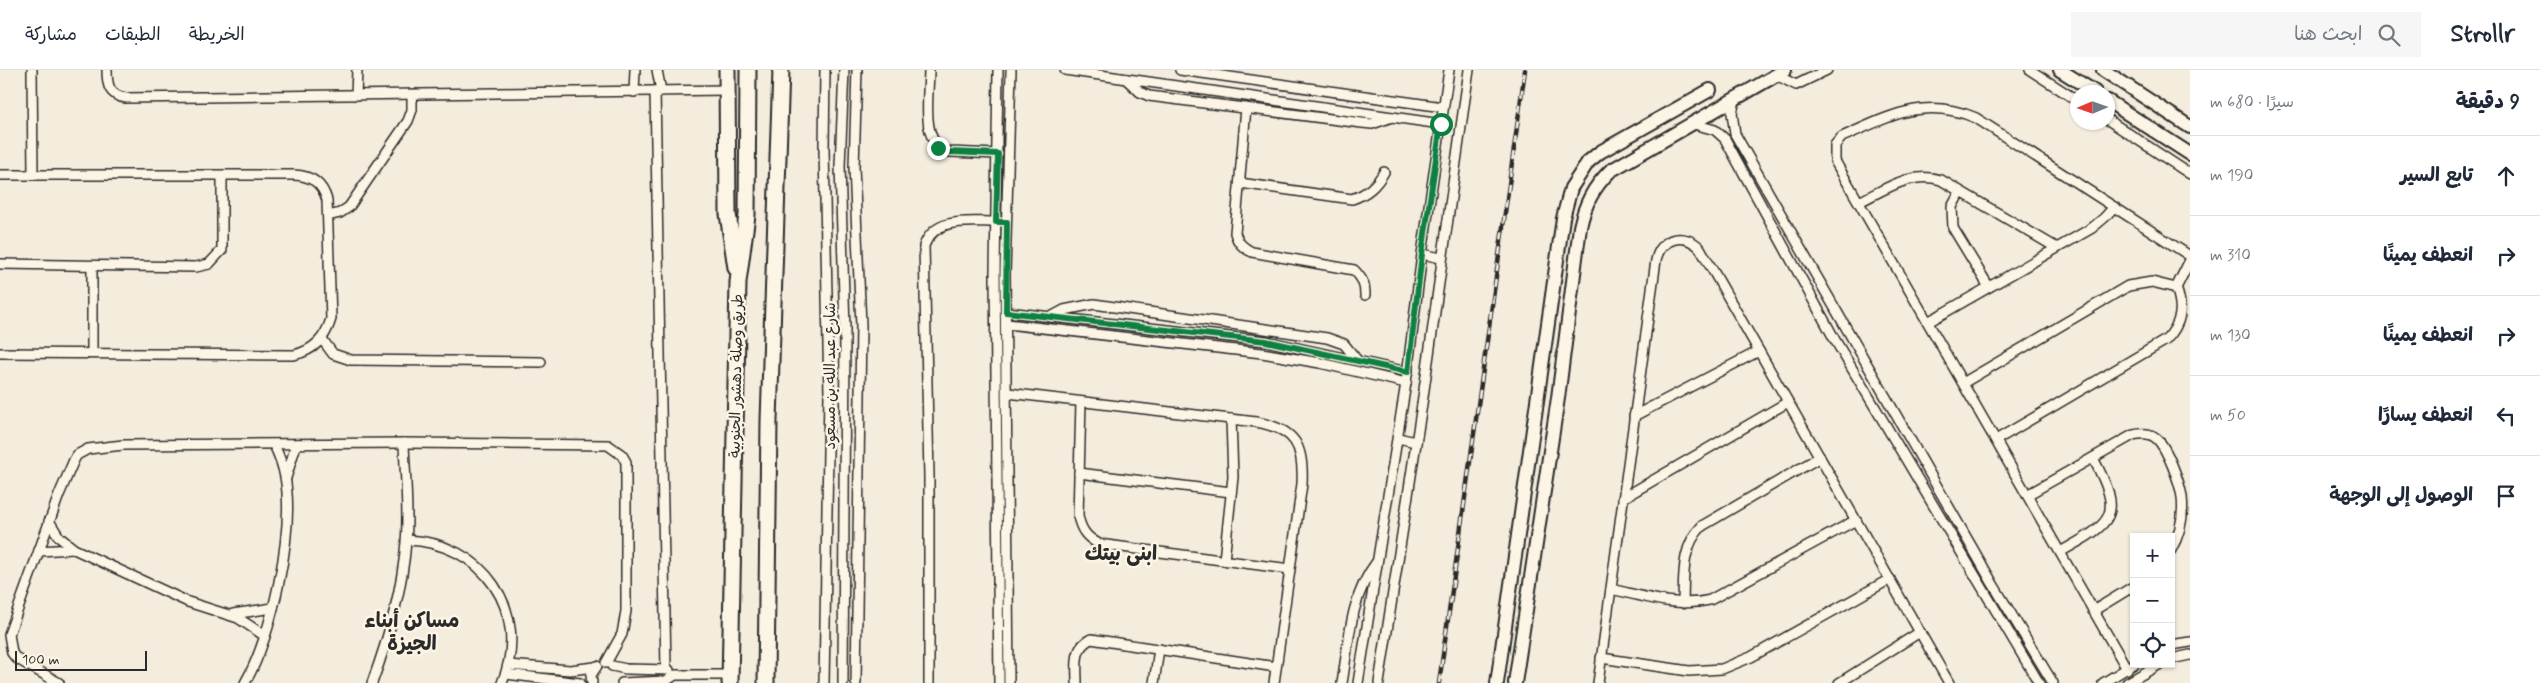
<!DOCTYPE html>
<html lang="ar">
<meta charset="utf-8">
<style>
:root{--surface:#fff;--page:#f6f6f7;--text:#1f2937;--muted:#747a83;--line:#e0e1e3}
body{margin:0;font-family:Mynerve,"Playpen Sans Arabic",sans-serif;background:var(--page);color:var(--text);direction:rtl}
.controls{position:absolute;right:15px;bottom:15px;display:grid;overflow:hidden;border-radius:0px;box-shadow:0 1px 4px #0004}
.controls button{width:45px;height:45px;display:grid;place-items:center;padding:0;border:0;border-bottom:1px solid var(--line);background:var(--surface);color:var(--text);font:25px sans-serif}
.compass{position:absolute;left:2070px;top:15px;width:45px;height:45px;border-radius:50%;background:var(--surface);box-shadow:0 1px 4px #0004;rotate:268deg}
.scale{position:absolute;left:15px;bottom:12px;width:132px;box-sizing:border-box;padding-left:5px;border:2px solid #2b2b2b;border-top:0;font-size:14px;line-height:18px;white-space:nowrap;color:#2b2b2b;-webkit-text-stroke:4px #fcf5e5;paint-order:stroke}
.stop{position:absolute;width:15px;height:15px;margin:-11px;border:4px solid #0b8043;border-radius:50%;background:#fff}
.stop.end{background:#0b8043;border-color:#fff;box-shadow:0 1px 5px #0008}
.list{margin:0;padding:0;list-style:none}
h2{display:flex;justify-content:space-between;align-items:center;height:65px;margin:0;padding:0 20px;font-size:21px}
h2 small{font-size:16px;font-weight:400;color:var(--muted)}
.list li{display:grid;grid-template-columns:32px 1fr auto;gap:15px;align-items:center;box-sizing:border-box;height:80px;padding:0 20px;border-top:1px solid var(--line)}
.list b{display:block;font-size:19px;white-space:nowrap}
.list em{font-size:16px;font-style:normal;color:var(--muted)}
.icon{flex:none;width:28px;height:28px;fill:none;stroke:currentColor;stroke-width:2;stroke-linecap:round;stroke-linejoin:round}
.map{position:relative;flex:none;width:2190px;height:613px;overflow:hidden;direction:ltr}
header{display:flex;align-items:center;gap:30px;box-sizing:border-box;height:70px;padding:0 25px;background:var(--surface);border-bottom:1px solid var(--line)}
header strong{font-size:24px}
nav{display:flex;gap:28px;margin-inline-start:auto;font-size:18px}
.search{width:350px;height:45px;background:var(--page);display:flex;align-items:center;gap:12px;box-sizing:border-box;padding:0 18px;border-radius:0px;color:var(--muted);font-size:19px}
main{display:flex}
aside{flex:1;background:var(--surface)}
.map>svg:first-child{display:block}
</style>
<header>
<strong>Strollr</strong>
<div class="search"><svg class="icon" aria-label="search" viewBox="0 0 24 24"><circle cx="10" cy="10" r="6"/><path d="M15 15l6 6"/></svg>ابحث هنا</div>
<nav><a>الخريطة</a><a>الطبقات</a><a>مشاركة</a></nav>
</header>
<main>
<aside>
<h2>9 دقيقة<small>سيرًا · 680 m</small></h2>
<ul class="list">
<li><svg class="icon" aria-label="ahead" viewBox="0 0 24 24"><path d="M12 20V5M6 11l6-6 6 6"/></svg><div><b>تابع السير</b></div><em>190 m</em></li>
<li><svg class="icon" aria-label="right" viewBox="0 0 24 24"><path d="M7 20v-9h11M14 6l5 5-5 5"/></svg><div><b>انعطف يمينًا</b></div><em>310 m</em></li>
<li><svg class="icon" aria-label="right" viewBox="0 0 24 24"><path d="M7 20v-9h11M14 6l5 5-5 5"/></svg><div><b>انعطف يمينًا</b></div><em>130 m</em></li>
<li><svg class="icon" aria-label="left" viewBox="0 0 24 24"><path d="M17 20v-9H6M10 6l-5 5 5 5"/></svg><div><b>انعطف يسارًا</b></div><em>50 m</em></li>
<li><svg class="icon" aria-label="arrive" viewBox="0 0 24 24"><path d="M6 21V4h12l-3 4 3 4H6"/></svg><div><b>الوصول إلى الوجهة</b></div></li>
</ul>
</aside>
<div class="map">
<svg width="2190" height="613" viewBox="0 0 2190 613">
<rect width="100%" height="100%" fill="#f4edde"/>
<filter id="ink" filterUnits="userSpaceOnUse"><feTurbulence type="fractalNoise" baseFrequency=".02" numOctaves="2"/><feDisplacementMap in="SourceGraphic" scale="10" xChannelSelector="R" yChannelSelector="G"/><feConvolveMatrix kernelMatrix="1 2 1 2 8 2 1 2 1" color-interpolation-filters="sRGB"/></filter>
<g filter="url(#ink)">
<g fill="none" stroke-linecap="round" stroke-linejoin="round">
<!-- street casing -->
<g stroke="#2b2b2b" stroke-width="12">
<g id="street">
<polyline points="32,0 33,105"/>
<path d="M107,0C107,15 109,26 126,28L726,20"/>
<polyline points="657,0 661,21"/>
<path d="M929,0C929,25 919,77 950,82L998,84"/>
<polyline points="998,0 995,203 999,613"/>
<polyline points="1065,0 1441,54"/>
<polyline points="1180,0 1443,37"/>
<polyline points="2030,0 2078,31"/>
<polyline points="1776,5 1796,15 1827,0"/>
<polyline points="1126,9 1140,22 1149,26 1362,53 1372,54 1392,47"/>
<polyline points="655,21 666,599"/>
<polyline points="634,22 635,0"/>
<polyline points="356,25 357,0"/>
<polyline points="1735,30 1732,43 1735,64 1993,514 2053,613"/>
<path d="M1246,38L1235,163C1238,173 1242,177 1252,182L1354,200C1362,208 1365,214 1365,225"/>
<polyline points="2108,50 2190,104"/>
<polyline points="1694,54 1715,60 1725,69 1835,270 2039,613"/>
<path d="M0,105H294C312,106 322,113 327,130L331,249C325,269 314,280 294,285L0,283"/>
<path d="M1240,113L1352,129C1367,124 1376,116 1384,102"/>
<polyline points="1960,122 1952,137 1953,158 1989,217"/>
<path d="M1859,132C1886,119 1910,101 1941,110L2057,178"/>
<polyline points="328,146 340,143 349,137 408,51 412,40 412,26"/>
<polyline points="1422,184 1441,188"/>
<polyline points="0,194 196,197 209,194 222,180 222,106"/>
<polyline points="2176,218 2190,190"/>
<polyline points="1007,242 1266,271 1408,302"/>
<polyline points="1051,247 1064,240 1094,234 1327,268 1344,274 1357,290"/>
<polyline points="1928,252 2092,158 2104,148 2114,137"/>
<polyline points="1007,254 1262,283 1320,293 1406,313"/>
<polyline points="322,269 333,284 351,290 541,292"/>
<polyline points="92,283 92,196"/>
<path d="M1963,313L2128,216L2152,212L2176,218C2184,239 2181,254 2166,270L1996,370"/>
<path d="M1008,323L1256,352C1296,359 1304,376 1302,414L1274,613"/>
<path d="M1081,332L1078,446C1081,460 1086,467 1099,474L1290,499"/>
<polyline points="1634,346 1759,281"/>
<polyline points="1398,368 1416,372"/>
<polyline points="1079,403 1231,422"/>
<polyline points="286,408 296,375"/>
<path d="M2027,425L2133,365C2141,363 2149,362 2156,368C2167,377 2180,413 2182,427C2184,445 2180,464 2171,480"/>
<polyline points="1623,428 1788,332"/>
<polyline points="49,451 59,467 74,479 188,532 238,548 265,566"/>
<path d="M407,470C482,472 532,541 502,613"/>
<polyline points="39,481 73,479"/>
<path d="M2060,482C2114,452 2124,446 2093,388"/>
<polyline points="1224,490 1233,407 1231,349"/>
<path d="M1611,519C1643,526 1677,538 1710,530L1856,450"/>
<path d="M1683,533C1684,506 1681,477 1702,456L1820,387"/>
<polyline points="2093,541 2134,516"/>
<polyline points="233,544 273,538"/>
<polyline points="2171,575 2190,572"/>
<polyline points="1601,588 1689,601 1722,599 1751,587 1890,509"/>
<polyline points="2171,589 2190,585"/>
<polyline points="508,595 570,600 595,597"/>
<polyline points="612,596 626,599 669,600"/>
<path d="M2127,599L1835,91V75L1842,67C1890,46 1924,26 1976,48L2190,186"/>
<polyline points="506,604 580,613"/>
<polyline points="59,613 16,588 12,583 9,564 59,425 74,390 77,385 88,379 123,375 404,373 608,375 622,385 626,392 626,541 622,564 606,593"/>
<path d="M245,613C272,566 295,461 285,407C283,396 279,385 274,375"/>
<path d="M372,613C389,567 402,521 406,472C409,440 405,405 404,373"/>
<polyline points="592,613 591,605 597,596"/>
<polyline points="622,613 666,611 675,605 730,605"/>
<polyline points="824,613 829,324 824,79 825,0"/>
<polyline points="843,613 845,259 840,96 844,0"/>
<polyline points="856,613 861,255 854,97 857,0"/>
<path d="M929,613V406L924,176C936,144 973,153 1001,152"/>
<polyline points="1009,613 1005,204 1011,0"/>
<path d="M1077,613C1077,596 1073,577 1091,569L1276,597"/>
<polyline points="1154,613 1159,579"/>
<path d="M1342,613C1349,572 1350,527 1376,493"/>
<polyline points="1358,613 1406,313 1422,184 1449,0"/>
<polyline points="1379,613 1421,341 1469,0"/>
<path d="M1598,613L1656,190C1661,167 1684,162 1700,178L1949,613"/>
<polyline points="1839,613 1920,562"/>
<polyline points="2103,613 2134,594"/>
<polyline points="2127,613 2160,594"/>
</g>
</g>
<!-- secondary casing -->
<g stroke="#2b2b2b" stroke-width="16">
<g id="secondary">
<polyline points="2060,0 2095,22"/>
<polyline points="2103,0 2190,57"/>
<polyline points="2108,31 2190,84"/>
<polyline points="1497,613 1563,148 1571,118 1588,92 1600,82 1710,20"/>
<path d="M1515,613L1558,328L1580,157C1585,134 1593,118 1610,101L1785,0"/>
</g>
</g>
<!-- highway casing -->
<g stroke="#2b2b2b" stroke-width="19">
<g id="highway">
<polyline points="727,0 728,144 736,198"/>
<polyline points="730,613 738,212 747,145 748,0"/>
<polyline points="766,613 769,350 781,0"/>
</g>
</g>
<!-- street -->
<use href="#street" stroke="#fcf5e5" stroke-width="9"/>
<!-- secondary -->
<use href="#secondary" stroke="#fcf5e5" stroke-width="12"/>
<!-- highway -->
<use href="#highway" stroke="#fcf5e5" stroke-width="15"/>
<!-- rail casing -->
<g stroke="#2b2b2b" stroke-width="4.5">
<polyline id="rail" points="1439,613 1525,0"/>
</g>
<!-- rail -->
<use href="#rail" stroke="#fcf5e5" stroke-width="2.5" stroke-dasharray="8" stroke-linecap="butt"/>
</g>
</g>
<g fill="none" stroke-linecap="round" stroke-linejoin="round" filter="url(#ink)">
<!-- route -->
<polyline stroke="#0b8043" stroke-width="6" points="938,78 950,82 998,84 996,152 1007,152 1006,242 1266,271 1408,302 1422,184 1441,54"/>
</g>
<g text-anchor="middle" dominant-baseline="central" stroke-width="5" stroke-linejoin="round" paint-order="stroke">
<!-- street labels -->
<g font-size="15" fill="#2b2b2b" stroke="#fcf5e5">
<text transform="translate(737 306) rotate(-89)">طريق وصلة دهشور الجنوبية</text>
<text transform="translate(831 306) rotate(-90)">شارع عبد الله بن مسعود</text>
</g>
<!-- district labels -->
<g font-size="20" font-weight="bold" fill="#2b2b2b" stroke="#fcf5e5">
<text x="1121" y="484">ابنى بيتك</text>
<text x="412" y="551">مساكن أبناء<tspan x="412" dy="23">الجيزة</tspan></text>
</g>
</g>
</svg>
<div class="controls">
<button>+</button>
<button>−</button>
<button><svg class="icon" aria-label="locate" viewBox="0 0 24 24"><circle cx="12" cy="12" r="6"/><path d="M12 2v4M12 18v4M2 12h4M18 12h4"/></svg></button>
</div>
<svg class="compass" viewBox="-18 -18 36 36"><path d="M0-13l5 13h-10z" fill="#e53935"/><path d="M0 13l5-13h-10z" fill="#747a83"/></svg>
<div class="scale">100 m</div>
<div class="stop" style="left:1441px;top:54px"></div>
<div class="stop end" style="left:938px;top:78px"></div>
</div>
</main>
